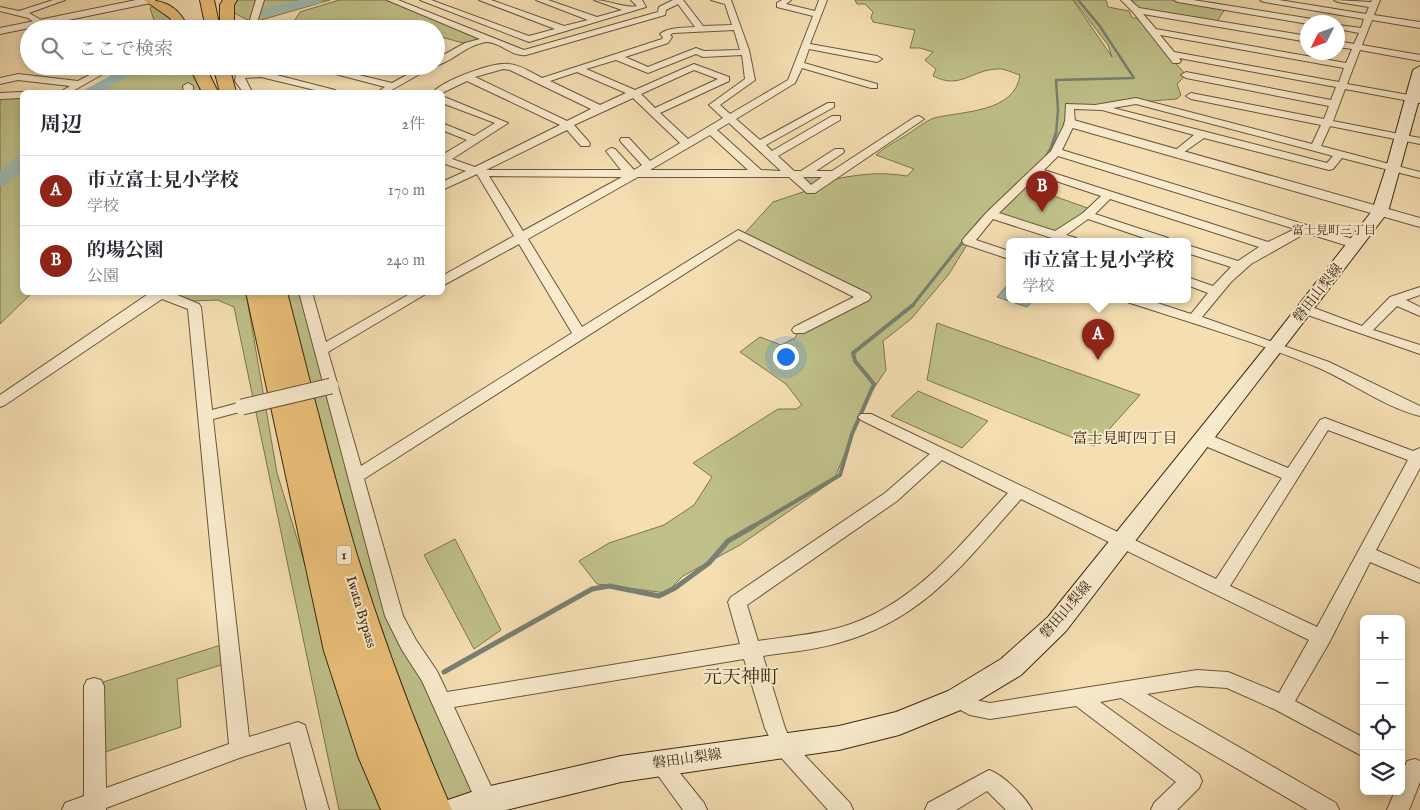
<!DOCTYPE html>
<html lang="ja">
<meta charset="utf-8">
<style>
:root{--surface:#fff;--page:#f7f7f7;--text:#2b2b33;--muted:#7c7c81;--line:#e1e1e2;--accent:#8f2418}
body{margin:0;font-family:"IM FELL English","Noto Serif JP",serif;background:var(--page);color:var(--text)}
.controls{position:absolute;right:15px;bottom:15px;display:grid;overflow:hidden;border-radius:8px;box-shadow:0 2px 8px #0003}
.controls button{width:45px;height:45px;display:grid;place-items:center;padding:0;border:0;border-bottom:1px solid var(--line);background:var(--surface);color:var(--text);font:25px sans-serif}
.compass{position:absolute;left:1300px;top:15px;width:45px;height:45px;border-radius:50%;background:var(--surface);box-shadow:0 2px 8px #0003;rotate:228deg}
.you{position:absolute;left:785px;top:356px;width:18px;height:18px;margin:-12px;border:4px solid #fff;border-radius:50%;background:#1a73e8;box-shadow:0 0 0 8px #1a73e833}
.badge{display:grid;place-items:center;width:32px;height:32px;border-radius:50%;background:var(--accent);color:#fff;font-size:16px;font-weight:700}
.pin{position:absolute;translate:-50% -41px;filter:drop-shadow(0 1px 2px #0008)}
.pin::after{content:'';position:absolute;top:26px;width:18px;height:15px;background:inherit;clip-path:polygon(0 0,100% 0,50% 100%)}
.popup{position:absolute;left:1006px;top:238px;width:185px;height:65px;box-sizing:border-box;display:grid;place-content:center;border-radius:8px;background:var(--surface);filter:drop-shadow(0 1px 4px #0005);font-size:16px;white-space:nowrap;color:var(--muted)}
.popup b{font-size:19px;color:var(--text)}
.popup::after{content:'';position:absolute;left:50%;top:100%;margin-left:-10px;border:10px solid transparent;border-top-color:var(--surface)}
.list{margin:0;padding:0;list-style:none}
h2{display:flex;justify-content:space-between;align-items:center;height:65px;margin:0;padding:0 20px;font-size:21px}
h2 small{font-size:16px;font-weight:400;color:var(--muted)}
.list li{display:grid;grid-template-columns:32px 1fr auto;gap:15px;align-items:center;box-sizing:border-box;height:70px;padding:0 20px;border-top:1px solid var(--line)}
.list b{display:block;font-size:19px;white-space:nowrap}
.list p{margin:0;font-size:16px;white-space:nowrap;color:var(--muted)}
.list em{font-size:16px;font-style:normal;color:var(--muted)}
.icon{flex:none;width:28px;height:28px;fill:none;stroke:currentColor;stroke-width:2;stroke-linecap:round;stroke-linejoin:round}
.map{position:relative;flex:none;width:1420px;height:810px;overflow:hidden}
.search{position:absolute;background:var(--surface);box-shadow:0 2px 8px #0003;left:20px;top:20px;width:425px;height:55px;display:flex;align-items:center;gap:12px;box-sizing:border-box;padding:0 18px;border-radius:28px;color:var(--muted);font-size:19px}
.panel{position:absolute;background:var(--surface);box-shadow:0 2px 8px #0003;left:20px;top:90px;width:425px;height:205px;border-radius:8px}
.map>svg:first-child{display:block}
</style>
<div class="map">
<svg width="1420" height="810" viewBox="0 0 1420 810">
<rect width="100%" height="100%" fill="#f4deb2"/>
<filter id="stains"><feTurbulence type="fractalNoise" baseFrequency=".004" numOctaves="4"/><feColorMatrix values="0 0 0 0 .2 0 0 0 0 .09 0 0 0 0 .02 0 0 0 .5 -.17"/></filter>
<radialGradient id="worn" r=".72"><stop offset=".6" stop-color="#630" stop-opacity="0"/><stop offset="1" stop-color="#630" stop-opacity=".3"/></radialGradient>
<!-- green -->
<g fill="#bfc089" stroke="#7e744c">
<polygon points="230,0 330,0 254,22 249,20 247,29 234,29 234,24 248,20 236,14 228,3"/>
<polygon points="339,0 386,0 486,39 467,44 441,37 436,39 436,29 296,29 291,26 300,12"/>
<path d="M855,0H1073L1112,57L1108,45L1074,0H1106L1108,7L1129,11L1132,18H1142L1171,58L1186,75L1177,84L1181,95L1177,99C1141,101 1105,108 1070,106C1071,141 1046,162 1023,185L1093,210L1056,236L986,214L949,274L911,319L883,341L886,370L868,397L834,480L740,545L683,576L666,593L597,584L579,561L609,543L664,525L694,505L712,477L693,463L778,409H796L802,405L786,384L740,352L760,337L781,345L795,338L799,330L864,298L744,234L773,202L809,190L793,174L832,176L826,181C854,175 878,171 907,176L914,169L876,155C886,146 897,141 908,134C916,129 925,121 934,118C962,111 1015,113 1020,75C1013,73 1004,68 997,69C971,70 961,90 933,76L936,69L925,60L933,52L920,48H910L915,30L873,22L871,17L873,12L865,4H857Z"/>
<polygon points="1128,0 1178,0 1208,5 1209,2 1222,4 1222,9 1225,9 1216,23 1138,9"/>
<polygon points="154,6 166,10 176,29 157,29 150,8"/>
<polygon points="141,66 192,66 201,92 93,92"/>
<polygon points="14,97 22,98 22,156 0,175 0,99"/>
<polygon points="22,167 22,292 32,293 0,324 0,185"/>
<polygon points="174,293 246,293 277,473 380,810 339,810 234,307 218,300 190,301"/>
<polygon points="287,293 303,293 382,573 486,801 435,810 296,370"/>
<polygon points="937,323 1140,395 1094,446 927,380"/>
<polygon points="918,391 988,421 962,448 891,416"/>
<polygon points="455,539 501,630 474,649 424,555"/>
<polygon points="221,645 224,664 177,679 181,727 102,753 100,683"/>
</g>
<!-- water -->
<polygon fill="#9ebbb4" stroke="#778072" points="1009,283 1009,299 1034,299 1027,307 997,297"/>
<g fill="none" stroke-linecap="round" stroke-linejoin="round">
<!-- stream-far3 -->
<polyline stroke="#778072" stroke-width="2.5" points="1056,134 1058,110 1056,80 1134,78 1099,25 1078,0"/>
<!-- stream-far2 -->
<g stroke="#778072" stroke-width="3">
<polyline points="1046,157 1051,148 1056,133"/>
<polyline points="1015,186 1030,172"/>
<polyline points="912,306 981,219"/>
</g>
<!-- stream-far1 -->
<polyline stroke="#778072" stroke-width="4" points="752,527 840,475 852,434 874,384 855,361 853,353 913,305"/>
<!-- stream -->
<polyline stroke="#778072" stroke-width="5" points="444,672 592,589 609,586 659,596 675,588 709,563 728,541 754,526"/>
<!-- river -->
<g fill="#9ebbb4" fill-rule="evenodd">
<polygon points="300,0 321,0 320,3 264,17 257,13 259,10"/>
<polygon points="128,66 146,66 101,92 83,92 86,89"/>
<polygon points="22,156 22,170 6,185 0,186 0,172 16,157"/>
</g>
<!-- minor casing -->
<g stroke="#6a5638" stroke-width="2">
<g id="minor">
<polygon points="53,0 65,0 29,13 43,21 44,23 40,26 28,18 0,11 0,7 19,11"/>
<polygon points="256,0 264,0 255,29 247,29"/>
<path d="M387,0H398L524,50L658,12L659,7L673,0H683L703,26L732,25L725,4L711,0H731L749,50L755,80L720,105L730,114L788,80L813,16L777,7V3L782,0H791L786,4L815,11L819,0H827L810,44L877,56L882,59L877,62L809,49L804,63L877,84V88H871L802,68L795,83L736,119L760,140L828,103H834V107L766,145L772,151L832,116H840V120L778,156L794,171H801L835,149H843L844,151L843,153L816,171H832L915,117L919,116L924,119L815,193H807L789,177H638L528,239L582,327L738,230L869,294L871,297L869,300L804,333H794L792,330L794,327L854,297L739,239L364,479L403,616L416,640L437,671L447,692L740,644L728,602L731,597L885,493L930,454L861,420L858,417L861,414H871L1216,579L1282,478L1198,443L1196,439L1198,435H1210L1288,468L1320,420L1325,418L1413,451L1420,448V468L1376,550L1420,569V583L1370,562L1329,643L1295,701L1364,738V757L1276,710L1227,688L1197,686L1147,694L1336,803L1339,810H1308L1164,726L1121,698L1100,702L1199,774L1202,781L1199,788L1177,810H1151L1154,803L1176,782L1076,706L990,719L970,715L951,705L948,699L951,693L958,691L980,701L990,703L1197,670L1228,672L1279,693L1309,640L1021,499C965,562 924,620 838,643C814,650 788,652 763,656L785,728L791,741L850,803L853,810H828L777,753L765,728L744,659L454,707L502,810H480L422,681L402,650L385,616L299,292H312L326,342L413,292H429L328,352L361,466L572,333L519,244L442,286V276L514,236L477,174L442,190V182L466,171L442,163V155L467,140L442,130V123L474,136L495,123L442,103V96L508,123L452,159L475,167L560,125L467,81L442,93L433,92C445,80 492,62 509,64C521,65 532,73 542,78L662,39L663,37L660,34C669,27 683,28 695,27L678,4L666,10L665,15L526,55C512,57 499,41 486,42C467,45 454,60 436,66V59L465,43L480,39ZM734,30L740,50L704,51L696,48L648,67L625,57L668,43L672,37L670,35L673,33ZM696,54L703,57L742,55L745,79L709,105L723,118L688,139L660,113L729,81V77L694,64L635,90L586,69L616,60L648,73ZM503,69L510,70L591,109L567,121L475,77ZM694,70L718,79L655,108L641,94ZM577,72L626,93L600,105L550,81ZM633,98L680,143L650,161L629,138H621L620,140L621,142L642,165L634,170L615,149L611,148L606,151L621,170H486L567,130L581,146H589L590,144L589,142L574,125ZM729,123L781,171L761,170L717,130ZM710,135L748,170H650ZM489,176L622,177L523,231ZM803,177H822L811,185ZM1328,430L1408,460L1317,627L1230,586ZM942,460L1008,493C958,547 912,608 838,628C812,635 784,637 758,641L747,605L897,501Z"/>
<path d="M420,0H431L529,36L555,29L479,0H491L564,26L588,20L536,0H548L597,17L622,10L594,0C608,0 626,9 637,6L631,0H642L646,7L529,42Z"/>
<path d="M1121,0H1130L1139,8L1308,36V42L1143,14L1156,29L1346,63L1352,49L1338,47V41L1354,44L1359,33L1338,29V25L1361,28L1364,19L1264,2L1260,0H1279L1366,14L1369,7L1338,2L1334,0L1371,2L1372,0H1380L1374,15L1420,22V28L1372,20L1362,45L1420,55V61L1360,50L1347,84L1420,97V103L1345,89L1333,121L1420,138V144L1330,126L1321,146L1420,172V178L1342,158L1333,169L1329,170L1204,138L1177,157L1173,156L1172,154L1173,152L1194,135L1102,110L1074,109L1075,123L1062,150L1359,241L1361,244L1355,248L1306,233L1251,264L1231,282L1202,317L1329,362L1420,406V416C1384,407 1353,383 1319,368C1257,342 1192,323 1127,302L1125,299H1145L1191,314L1208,293L1187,285V277L1213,286L1231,267L1187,253V245L1238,261L1259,247L1110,199L1095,214L1168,238L1170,241H1153L1088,219L1066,235L1076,238L1078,241H1061L993,219L976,240L1009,251V259L964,244L962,241L964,238L987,212L1051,151L1065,123L1066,104L1095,105L1136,98L1312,144L1321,125L1191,99L1186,96L1191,93L1324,119L1329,106L1186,78L1181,75L1186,72L1331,100L1336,87L1179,58L1181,61L1179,63H1173L1133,12ZM1160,35L1344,68L1339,82L1174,52ZM1136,104L1311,150L1333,156L1327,163L1113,108ZM1058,156L1295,229L1268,242L1044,170ZM1038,175L1101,196L1083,213L1055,231L999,213Z"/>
<polygon points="1174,0 1193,0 1312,19 1316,22 1308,24 1178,2"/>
<polygon points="106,66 117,66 71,92 60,92 70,86 18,80 0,84 0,78 18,74 78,81"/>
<polygon points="237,66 243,66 245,73 261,71 335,90 337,92 323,92 261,77 245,78 252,92 243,92 235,81"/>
<polygon points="305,66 322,66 392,83 423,66 434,66 388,92 379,91 385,87"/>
<polygon points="188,83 193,86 193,92 184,92 183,86"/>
<polygon points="22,92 24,92 22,98 0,99 0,93"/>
<polygon points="1420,287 1420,295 1406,300 1420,307 1420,316 1397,306 1373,330 1420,345 1420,354 1299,312 1297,309 1304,305 1309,306 1362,326 1390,297"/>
<polygon points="151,292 170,292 199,304 201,307 212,410 242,402 247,404 250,407 247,410 213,419 249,737 298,722 305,725 329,810 307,810 290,742 242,757 106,808 106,810 62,810 65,803 84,796 84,686 87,680 94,678 101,680 104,686 106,788 229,744 188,309 162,299 5,405 0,407 0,395"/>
<polygon points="660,754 667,757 704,803 707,810 683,810 649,763 653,757"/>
<polygon points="1415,759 1420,761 1420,782 1409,810 1387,810 1395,791 1401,791 1401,776 1407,761"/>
<path d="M989,770C1002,774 1026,797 1032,810H1006L987,791L956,810H925L928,803Z"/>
</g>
</g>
<!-- tertiary casing -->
<g stroke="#6a5638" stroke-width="2">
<g id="tertiary">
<polygon points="136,0 156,0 151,3 0,34 0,28"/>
<polygon points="1070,119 1420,218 1420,227 1066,126 1064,123 1066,120"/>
</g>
</g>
<!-- secondary casing -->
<g stroke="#3c280f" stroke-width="2">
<polygon id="secondary" points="1420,66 1420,96 1388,212 1066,631 1021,675 968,707 899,735 839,750 621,782 506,810 443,810 448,800 486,787 621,756 839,726 896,712 948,691 1001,659 1048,617 1269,343 1372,211 1386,168 1413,70"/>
</g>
<!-- trunk casing -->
<g stroke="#3c280f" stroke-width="2">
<g id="trunk">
<path d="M144,0C167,0 179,8 189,29H175L170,18Z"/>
<polygon points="200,0 214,0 220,28 220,5 223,0 237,0 234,5 234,29 206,29"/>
<polygon points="189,66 205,66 218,92 202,92"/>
<polygon points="213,66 229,66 236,92 220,92"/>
<path d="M246,292H287C310,380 331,469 357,555C384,642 416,727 452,810H381L358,756L324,651Z"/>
</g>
</g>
<!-- minor -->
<use href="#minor" fill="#f8eacd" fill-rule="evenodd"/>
<!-- tertiary -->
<use href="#tertiary" fill="#f8eacd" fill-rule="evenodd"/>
<!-- secondary -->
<use href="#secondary" fill="#f8eacd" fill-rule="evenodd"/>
<!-- trunk -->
<use href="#trunk" fill="#eabf79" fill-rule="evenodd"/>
<!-- minor-bridge casing -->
<g stroke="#6a5638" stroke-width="17" stroke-linecap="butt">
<polyline id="minor-bridge" points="242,407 331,386"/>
</g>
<!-- minor-bridge -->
<use href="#minor-bridge" stroke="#f8eacd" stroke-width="15"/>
</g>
<g text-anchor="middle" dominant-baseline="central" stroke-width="4" stroke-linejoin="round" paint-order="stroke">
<!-- far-neighbourhood labels -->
<g font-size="12" fill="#3c280f" stroke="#f8eacd">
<text x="1334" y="230">富士見町三丁目</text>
</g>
<!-- shield labels -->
<rect fill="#f8eacd" stroke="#746248" stroke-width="1" x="336.5" y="545.5" width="15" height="19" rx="4"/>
<g font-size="12" font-weight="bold" fill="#3c280f">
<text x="344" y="555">1</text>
</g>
<!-- street labels -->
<g font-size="14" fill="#3c280f" stroke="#f8eacd">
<text transform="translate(1318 293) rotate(-52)">磐田山梨線</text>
<text transform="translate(1066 610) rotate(-49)">磐田山梨線</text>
<text transform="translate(361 612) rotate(73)">Iwata Bypass</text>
<text transform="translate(687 759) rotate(-8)">磐田山梨線</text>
</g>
<!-- neighbourhood labels -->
<g font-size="15" fill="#3c280f" stroke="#f8eacd">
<text x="1125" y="438">富士見町四丁目</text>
</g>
<!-- near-quarter labels -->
<g font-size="19" fill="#3c280f" stroke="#f8eacd">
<text x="741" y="678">元天神町</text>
</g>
</g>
<rect width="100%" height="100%" filter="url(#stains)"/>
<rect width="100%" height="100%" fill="url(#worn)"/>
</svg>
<div class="controls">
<button>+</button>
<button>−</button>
<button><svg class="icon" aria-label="locate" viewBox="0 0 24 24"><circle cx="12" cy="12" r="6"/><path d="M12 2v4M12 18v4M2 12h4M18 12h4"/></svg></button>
<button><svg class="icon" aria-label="layers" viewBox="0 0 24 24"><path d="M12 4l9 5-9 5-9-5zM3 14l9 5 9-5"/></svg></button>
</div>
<svg class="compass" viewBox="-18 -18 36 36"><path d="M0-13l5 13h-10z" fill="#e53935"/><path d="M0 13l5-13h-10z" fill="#7c7c81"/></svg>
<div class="you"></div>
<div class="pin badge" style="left:1098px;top:360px">A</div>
<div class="popup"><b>市立富士見小学校</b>学校</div>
<div class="pin badge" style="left:1042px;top:212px">B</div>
<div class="search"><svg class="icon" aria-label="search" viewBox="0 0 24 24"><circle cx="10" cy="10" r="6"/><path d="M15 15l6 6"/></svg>ここで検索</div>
<section class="panel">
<h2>周辺<small>2件</small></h2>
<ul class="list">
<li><span class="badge">A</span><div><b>市立富士見小学校</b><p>学校</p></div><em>170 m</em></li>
<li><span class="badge">B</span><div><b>的場公園</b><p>公園</p></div><em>240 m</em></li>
</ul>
</section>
</div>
